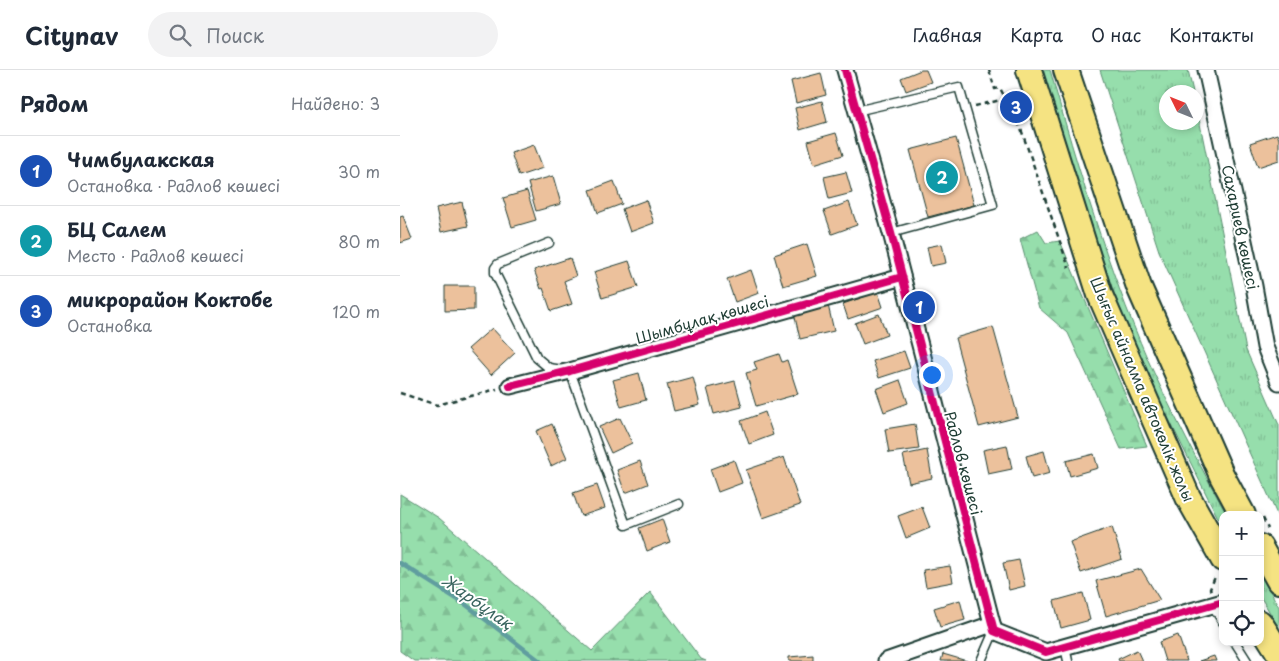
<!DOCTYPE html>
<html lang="ru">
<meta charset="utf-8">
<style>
:root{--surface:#fff;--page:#f2f2f3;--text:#1f2937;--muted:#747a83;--line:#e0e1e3;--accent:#0f766e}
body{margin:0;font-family:"Playpen Sans",sans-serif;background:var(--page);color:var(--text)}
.controls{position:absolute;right:15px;bottom:15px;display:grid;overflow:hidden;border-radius:10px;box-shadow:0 2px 8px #0003}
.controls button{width:45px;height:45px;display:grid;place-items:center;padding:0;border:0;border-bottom:1px solid var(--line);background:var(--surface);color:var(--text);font:25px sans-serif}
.compass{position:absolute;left:759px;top:15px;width:45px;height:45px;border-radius:50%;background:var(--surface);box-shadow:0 2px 8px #0003;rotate:313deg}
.you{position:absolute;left:531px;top:304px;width:18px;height:18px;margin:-12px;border:4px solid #fff;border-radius:50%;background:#1a73e8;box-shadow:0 0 0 8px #1a73e833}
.badge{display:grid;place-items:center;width:32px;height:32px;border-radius:50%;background:var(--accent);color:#fff;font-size:16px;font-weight:700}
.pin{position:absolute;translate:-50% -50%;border:2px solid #fff;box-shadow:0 1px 5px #0006}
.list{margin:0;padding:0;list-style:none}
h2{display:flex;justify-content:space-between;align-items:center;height:65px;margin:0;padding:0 20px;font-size:21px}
h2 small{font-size:16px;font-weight:400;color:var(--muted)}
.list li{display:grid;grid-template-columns:32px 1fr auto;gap:15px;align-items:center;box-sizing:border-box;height:70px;padding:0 20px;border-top:1px solid var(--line)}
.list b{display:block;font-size:19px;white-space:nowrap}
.list p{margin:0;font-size:16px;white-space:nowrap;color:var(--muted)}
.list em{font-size:16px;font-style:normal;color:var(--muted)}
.icon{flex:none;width:28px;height:28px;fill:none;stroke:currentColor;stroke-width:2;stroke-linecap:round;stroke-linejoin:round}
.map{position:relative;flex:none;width:879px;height:591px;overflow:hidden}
header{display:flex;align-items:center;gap:30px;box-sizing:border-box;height:70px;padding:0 25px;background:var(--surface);border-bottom:1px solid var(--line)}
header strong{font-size:24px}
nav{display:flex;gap:28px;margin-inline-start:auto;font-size:18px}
.search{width:350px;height:45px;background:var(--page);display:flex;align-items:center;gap:12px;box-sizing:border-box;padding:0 18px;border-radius:28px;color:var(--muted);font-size:19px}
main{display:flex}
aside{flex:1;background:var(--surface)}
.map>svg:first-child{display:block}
</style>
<header>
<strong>Citynav</strong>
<div class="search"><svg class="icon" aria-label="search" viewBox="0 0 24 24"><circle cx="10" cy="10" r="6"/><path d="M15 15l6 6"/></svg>Поиск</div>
<nav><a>Главная</a><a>Карта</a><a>О нас</a><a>Контакты</a></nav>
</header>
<main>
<aside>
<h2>Рядом<small>Найдено: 3</small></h2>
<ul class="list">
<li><span class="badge" style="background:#1a4fb4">1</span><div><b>Чимбулакская</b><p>Остановка · Радлов көшесі</p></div><em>30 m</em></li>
<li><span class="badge" style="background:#0f9aa8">2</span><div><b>БЦ Салем</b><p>Место · Радлов көшесі</p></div><em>80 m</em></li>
<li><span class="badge" style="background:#1a4fb4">3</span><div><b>микрорайон Коктобе</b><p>Остановка</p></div><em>120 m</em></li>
</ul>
</aside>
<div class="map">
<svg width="879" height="591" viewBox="0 0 879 591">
<defs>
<pattern id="grass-tufts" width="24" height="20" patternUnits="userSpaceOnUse" patternTransform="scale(1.25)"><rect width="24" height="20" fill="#96deac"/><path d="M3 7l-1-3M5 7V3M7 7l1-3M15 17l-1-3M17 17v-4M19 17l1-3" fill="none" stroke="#81bf95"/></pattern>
<pattern id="forest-firs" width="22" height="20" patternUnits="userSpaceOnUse" patternTransform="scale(1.25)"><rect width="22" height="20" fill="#96deac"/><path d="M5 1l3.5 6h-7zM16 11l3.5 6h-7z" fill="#81bf95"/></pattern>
</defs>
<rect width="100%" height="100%" fill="#fff"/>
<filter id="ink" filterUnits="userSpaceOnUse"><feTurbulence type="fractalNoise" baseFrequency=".02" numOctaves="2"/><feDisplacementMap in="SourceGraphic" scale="10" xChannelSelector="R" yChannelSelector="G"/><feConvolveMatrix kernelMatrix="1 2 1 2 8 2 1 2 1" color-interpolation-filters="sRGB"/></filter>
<g filter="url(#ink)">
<!-- grass -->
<g fill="url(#grass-tufts)" stroke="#5a8e70">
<path d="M641,0H650C678,98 707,196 748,290C772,343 799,394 827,445H823V458L741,293L710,212L675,110Z"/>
<polygon points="700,0 788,0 793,22 766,22 766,52 796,52 797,39 846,280 879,355 879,449 759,181"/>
<polygon points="860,503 879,537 879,558 860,526"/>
</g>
<!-- forest -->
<g fill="url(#forest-firs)" stroke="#5a8e70">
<polygon points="638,160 646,173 660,171 747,376 721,379 668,263 639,238 620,169"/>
<polygon points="0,424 39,448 192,581 250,522 301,589 306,591 14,591 0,581"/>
</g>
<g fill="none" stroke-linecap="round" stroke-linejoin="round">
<!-- stream -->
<polyline stroke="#609d9f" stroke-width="4.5" points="0,493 65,534 140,591"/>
</g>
<!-- building -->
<g fill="#ecc19c" stroke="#1f3d34">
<polygon points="521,0 526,0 531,12 506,21 501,8"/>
<polygon points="421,3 426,25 396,33 391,11"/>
<polygon points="422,31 427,52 400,60 395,38"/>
<polygon points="436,63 443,85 414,94 408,71"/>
<polygon points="877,64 879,69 879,90 858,97 850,73"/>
<polygon points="556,68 574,135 528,147 510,80"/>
<polygon points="134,75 143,98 119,106 111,83"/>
<polygon points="446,102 452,123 429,129 424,107"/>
<polygon points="153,106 161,134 136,141 128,113"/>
<polygon points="214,111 222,134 198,143 190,120"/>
<polygon points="127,121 136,150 112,157 103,128"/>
<polygon points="246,130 254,153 230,162 222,139"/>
<polygon points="62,132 68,156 41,162 36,138"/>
<polygon points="449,132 457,155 432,164 424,141"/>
<polygon points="3,146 12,169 0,173 0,147"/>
<polygon points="407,174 417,206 383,216 374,185"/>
<polygon points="542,174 546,193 531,196 527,177"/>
<polygon points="170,188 176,206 164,211 172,234 151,241 143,218 141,219 134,200"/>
<polygon points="229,191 238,217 202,228 194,202"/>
<polygon points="351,200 359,223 335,232 327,209"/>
<polygon points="45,216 74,216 74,240 45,241"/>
<polygon points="478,222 483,237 448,249 443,234"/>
<polygon points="428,235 434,261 400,269 394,243"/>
<polygon points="479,244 487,265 463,274 455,253"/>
<polygon points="593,257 618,347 579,357 555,268"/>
<polygon points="92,258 115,283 91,305 68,279"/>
<polygon points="504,281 510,298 479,308 473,291"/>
<polygon points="379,284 382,292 387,290 398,324 356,336 346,303 357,300 354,292"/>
<polygon points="239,303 246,330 221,337 213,310"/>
<polygon points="293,307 300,335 274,341 267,314"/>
<polygon points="500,310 508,333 484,342 476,319"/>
<polygon points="335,311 342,337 314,344 307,318"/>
<polygon points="365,342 373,365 349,374 341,351"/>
<polygon points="220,348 232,373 211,383 199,357"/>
<polygon points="152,354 167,388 151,396 136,361"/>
<polygon points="515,354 519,379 489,383 485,359"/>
<polygon points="607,375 612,399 588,404 583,380"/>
<polygon points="527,380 532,408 509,413 503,385"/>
<polygon points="644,381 650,403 632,408 626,386"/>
<polygon points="694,384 698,398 670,406 666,391"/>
<polygon points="384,387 400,435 363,448 346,400"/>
<polygon points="334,390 342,413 318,422 310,399"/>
<polygon points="240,391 248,414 225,423 217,400"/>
<polygon points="197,415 205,438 181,446 173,423"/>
<polygon points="522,437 530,458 506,468 498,446"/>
<polygon points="262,449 270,472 247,481 239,458"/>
<polygon points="712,457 722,489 681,503 670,472"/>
<polygon points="619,490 625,516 609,520 603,493"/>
<polygon points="550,496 553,512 526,517 523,500"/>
<polygon points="741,499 760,530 706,546 696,511"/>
<polygon points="683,523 690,550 661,558 654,531"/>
<polygon points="560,530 565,550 540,557 534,538"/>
<polygon points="778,565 787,591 765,591 759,572"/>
<polygon points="737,580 742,591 719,591 718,589"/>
<polygon points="543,584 567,591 541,591"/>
<polygon points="413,585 413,591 389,591 389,587"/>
<polygon points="814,586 816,591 799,591"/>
</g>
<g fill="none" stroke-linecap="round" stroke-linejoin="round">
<!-- lane casing -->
<g stroke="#1f3d34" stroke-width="11">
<g id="lane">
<polyline points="456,41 559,17 593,135 491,163"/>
<polyline points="149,173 98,194 95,198 95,203 137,288 149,298 170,301 226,455 279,434"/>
<polyline points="813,536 823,552"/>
<polyline points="835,572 847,591"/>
<polyline points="665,577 668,591"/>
<polyline points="581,591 594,561"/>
</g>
</g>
<!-- street casing -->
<g stroke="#1f3d34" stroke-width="19">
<g id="street">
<polyline points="445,0 491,163 594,561 646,582 823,532"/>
<polyline points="806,0 854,216 865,277 879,312"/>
<polyline points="110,316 170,301 502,207"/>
<polyline points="486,591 592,554"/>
</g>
</g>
<!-- primary casing -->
<g stroke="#1f3d34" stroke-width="28">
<g id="primary">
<polyline points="629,0 700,225 788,427 823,489"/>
<polyline points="666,0 739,217 822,406 843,445"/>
<polyline points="860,477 879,511"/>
<polyline points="860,553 879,583"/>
</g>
</g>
<!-- path -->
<g stroke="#1f3d34" stroke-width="2.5" stroke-dasharray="5 4" stroke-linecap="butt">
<polyline points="589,0 595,19 600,18 621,59 669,198"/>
<polyline points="575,36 605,29"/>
<polyline points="0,323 37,335 97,319"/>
<polyline points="863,448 868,459"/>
<polyline points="811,521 810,519 815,507 814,506"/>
</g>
<!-- lane -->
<use href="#lane" stroke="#fff" stroke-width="8"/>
<!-- street -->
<use href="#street" stroke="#fff" stroke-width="15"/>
<!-- primary -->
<use href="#primary" stroke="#f5e382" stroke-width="24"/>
<!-- cycleway casing -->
<g stroke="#fff" stroke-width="11">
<g id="cycleway">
<polyline points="445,0 491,163 594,561 646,582 823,532"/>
<polyline points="110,316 170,301 502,207"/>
</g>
</g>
<!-- cycleway -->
<use href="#cycleway" stroke="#d6006c" stroke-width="8"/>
</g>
</g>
<g text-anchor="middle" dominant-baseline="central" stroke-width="4" stroke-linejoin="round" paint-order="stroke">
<!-- street labels -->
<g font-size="15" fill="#1f3d34" stroke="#fff">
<text transform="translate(841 157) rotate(78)">Сахариев көшесі</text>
<text transform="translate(302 249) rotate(-16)">Шымбұлақ көшесі</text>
<text transform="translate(743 319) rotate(67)">Шығыс айналма автокөлік жолы</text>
<text transform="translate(564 393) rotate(75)">Радлов көшесі</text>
</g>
<!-- water labels -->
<g font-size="16" font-style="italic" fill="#3a6560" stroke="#fff">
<text transform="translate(78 531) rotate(35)">Жарбұлақ</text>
</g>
</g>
</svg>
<div class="controls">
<button>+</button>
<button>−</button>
<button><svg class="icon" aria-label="locate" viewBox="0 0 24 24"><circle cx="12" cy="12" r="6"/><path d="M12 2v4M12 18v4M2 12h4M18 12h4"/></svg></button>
</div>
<svg class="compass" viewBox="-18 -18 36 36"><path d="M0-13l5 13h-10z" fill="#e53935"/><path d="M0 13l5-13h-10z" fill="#747a83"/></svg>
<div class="you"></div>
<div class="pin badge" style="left:519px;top:237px;background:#1a4fb4">1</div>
<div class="pin badge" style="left:542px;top:107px;background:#0f9aa8">2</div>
<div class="pin badge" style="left:616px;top:37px;background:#1a4fb4">3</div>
</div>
</main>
